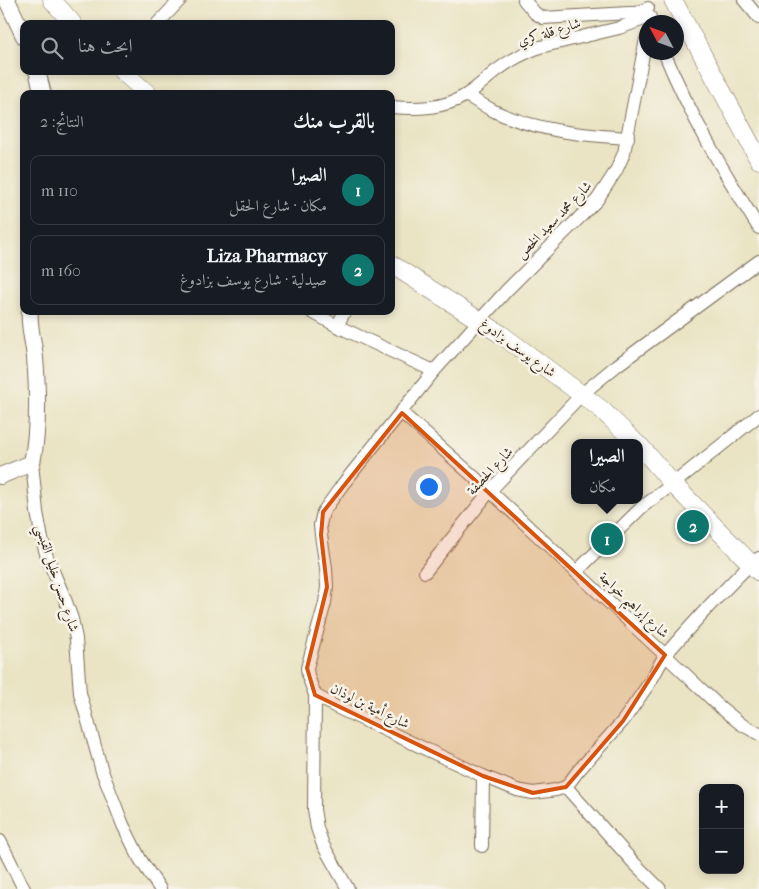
<!DOCTYPE html>
<html lang="ar">
<meta charset="utf-8">
<style>
:root{--surface:#171b24;--page:#242831;--text:#f1f3f6;--muted:#9ea1a6;--line:#363941;--accent:#0f766e}
body{margin:0;font-family:"IM FELL French Canon",Amiri,serif;background:var(--page);color:var(--text);direction:rtl}
.controls{position:absolute;right:15px;bottom:15px;display:grid;overflow:hidden;border-radius:10px;box-shadow:0 2px 8px #0003}
.controls button{width:45px;height:45px;display:grid;place-items:center;padding:0;border:0;border-bottom:1px solid var(--line);background:var(--surface);color:var(--text);font:25px sans-serif}
.compass{position:absolute;left:639px;top:15px;width:45px;height:45px;border-radius:50%;background:var(--surface);box-shadow:0 2px 8px #0003;rotate:311deg}
.you{position:absolute;left:428px;top:486px;width:18px;height:18px;margin:-12px;border:4px solid #fff;border-radius:50%;background:#1a73e8;box-shadow:0 0 0 8px #1a73e833}
.badge{display:grid;place-items:center;width:32px;height:32px;border-radius:50%;background:var(--accent);color:#fff;font-size:16px;font-weight:700}
.pin{position:absolute;translate:-50% -50%;border:2px solid #fff;box-shadow:0 1px 5px #0006}
.popup{position:absolute;left:571px;top:439px;width:72px;height:65px;box-sizing:border-box;display:grid;place-content:center;border-radius:10px;background:var(--surface);filter:drop-shadow(0 1px 4px #0005);font-size:16px;white-space:nowrap;color:var(--muted)}
.popup b{font-size:19px;color:var(--text)}
.popup::after{content:'';position:absolute;left:50%;top:100%;margin-left:-10px;border:10px solid transparent;border-top-color:var(--surface)}
.list{margin:0;padding:0;list-style:none}
h2{display:flex;justify-content:space-between;align-items:center;height:65px;margin:0;padding:0 20px;font-size:21px}
h2 small{font-size:16px;font-weight:400;color:var(--muted)}
.list li{display:grid;grid-template-columns:32px 1fr auto;gap:15px;align-items:center;box-sizing:border-box;height:70px;margin:0 10px 10px;padding:0 10px;border:1px solid var(--line);border-radius:10px}
.list b{display:block;font-size:19px;white-space:nowrap}
.list p{margin:0;font-size:16px;white-space:nowrap;color:var(--muted)}
.list em{font-size:16px;font-style:normal;color:var(--muted)}
.icon{flex:none;width:28px;height:28px;fill:none;stroke:currentColor;stroke-width:2;stroke-linecap:round;stroke-linejoin:round}
.map{position:relative;flex:none;width:759px;height:889px;overflow:hidden;direction:ltr}
.search{position:absolute;background:var(--surface);box-shadow:0 2px 8px #0003;left:20px;top:20px;width:375px;height:55px;display:flex;align-items:center;gap:12px;box-sizing:border-box;padding:0 18px;border-radius:10px;color:var(--muted);font-size:19px}
.panel{position:absolute;background:var(--surface);box-shadow:0 2px 8px #0003;left:20px;top:90px;width:375px;height:225px;border-radius:10px;direction:rtl}
.map>svg:first-child{display:block}
</style>
<div class="map">
<svg width="759" height="889" viewBox="0 0 759 889">
<rect width="100%" height="100%" fill="#f7f3e8"/>
<filter id="ink" filterUnits="userSpaceOnUse"><feTurbulence type="fractalNoise" baseFrequency=".02" numOctaves="2"/><feDisplacementMap in="SourceGraphic" scale="10" xChannelSelector="R" yChannelSelector="G"/><feConvolveMatrix kernelMatrix="1 2 1 2 8 2 1 2 1" color-interpolation-filters="sRGB"/></filter>
<filter id="wash" filterUnits="userSpaceOnUse"><feTurbulence type="fractalNoise" baseFrequency=".0096" numOctaves="4" result="noise"/><feDisplacementMap in="SourceGraphic" scale="20" xChannelSelector="R" yChannelSelector="G"/><feGaussianBlur stdDeviation="1.12" result="paint"/><feColorMatrix in="noise" values="0 0 0 0 0 0 0 0 0 0 0 0 0 0 0 0 0 1.4 0 .05"/><feComposite in="paint" operator="in"/></filter>
<g filter="url(#wash)">
<rect width="100%" height="100%" fill="#eae4c5"/>
</g>
<g filter="url(#ink)">
<g fill="none" stroke-linecap="round" stroke-linejoin="round">
<!-- minor casing -->
<g stroke="#786b58" stroke-width="14">
<g id="minor">
<polyline points="524,0 535,13 543,18 629,13 637,13 648,8"/>
<polyline points="744,0 759,18"/>
<polyline points="157,24 180,0"/>
<path d="M664,52C690,115 723,171 759,228"/>
<path d="M466,95C476,101 486,107 496,112C538,131 582,135 628,138"/>
<path d="M391,107C417,109 444,109 466,95C477,88 486,79 496,71C510,60 524,53 540,47L619,28L650,17"/>
<polyline points="310,311 337,326 434,371"/>
<polyline points="337,326 345,311"/>
<polyline points="402,413 490,491 665,655 720,707 741,724 759,734"/>
<polyline points="32,463 37,512 42,539 47,557 65,599 72,619 76,639 80,693 102,771 123,825 140,859 160,889"/>
<polyline points="425,572 490,491 582,394 616,366 759,261"/>
<polyline points="576,572 642,507 673,484 759,415"/>
<polyline points="315,695 314,809 317,828 323,845 348,889"/>
<polyline points="566,787 556,790 533,793 517,790 483,776 336,707 315,695 308,676 307,668 325,603 327,587 326,568 321,535 320,525 323,512 343,484 434,371 507,290 597,200 616,171 624,153 646,39"/>
<polyline points="566,787 578,771 623,721 650,682 665,655 709,606 751,563 759,558"/>
<polyline points="566,787 633,862 660,889"/>
<polyline points="0,841 24,889"/>
<polyline points="482,846 483,776"/>
</g>
</g>
<!-- tertiary casing -->
<g stroke="#786b58" stroke-width="18">
<g id="tertiary">
<polyline points="7,0 24,36"/>
<polyline points="37,71 43,94"/>
<path d="M0,476L32,463C39,428 38,393 35,358C34,344 28,324 30,311"/>
</g>
</g>
<!-- secondary casing -->
<g stroke="#786b58" stroke-width="19">
<g id="secondary">
<polyline points="52,0 73,24"/>
<polyline points="673,0 759,160"/>
<polyline points="122,71 148,94"/>
<polyline points="391,264 502,335 601,409 636,443"/>
<polyline points="640,446 673,484 759,572"/>
</g>
</g>
<!-- minor -->
<use href="#minor" stroke="#fff" stroke-width="12"/>
<!-- tertiary -->
<use href="#tertiary" stroke="#fff" stroke-width="16"/>
<!-- secondary -->
<use href="#secondary" stroke="#fff" stroke-width="18"/>
</g>
</g>
<!-- marked area -->
<path fill="#d7540e" fill-opacity="0.2" stroke="#d7540e" stroke-width="4" stroke-linejoin="round" d="M402,413L665,655L623,721L566,787L533,793L483,776L315,695L307,668L327,587L321,535L323,512Z"/>
<g text-anchor="middle" dominant-baseline="central" stroke-width="5" stroke-linejoin="round" paint-order="stroke">
<!-- street labels -->
<g font-size="14" fill="#3b2a1e" stroke="#f7f3e8">
<text transform="translate(549 32) rotate(-17)">شارع قلة كري</text>
<text transform="translate(554 220) rotate(-46)">شارع محمد سعيد الخص</text>
<text transform="translate(518 348) rotate(36)">شارع يوسف بزادوغ</text>
<text transform="translate(490 471) rotate(-47)">شارع الحصفة</text>
<text transform="translate(57 578) rotate(72)">شارع حسن خليل القيسي</text>
<text transform="translate(634 605) rotate(43)">شارع إبراهيم خواجة</text>
<text transform="translate(370 706) rotate(26)">شارع أمية بن لوذان</text>
</g>
</g>
</svg>
<div class="controls">
<button>+</button>
<button>−</button>
</div>
<svg class="compass" viewBox="-18 -18 36 36"><path d="M0-13l5 13h-10z" fill="#e53935"/><path d="M0 13l5-13h-10z" fill="#9ea1a6"/></svg>
<div class="you"></div>
<div class="pin badge" style="left:607px;top:539px">1</div>
<div class="popup"><b>الصيرا</b>مكان</div>
<div class="pin badge" style="left:693px;top:526px">2</div>
<div class="search"><svg class="icon" aria-label="search" viewBox="0 0 24 24"><circle cx="10" cy="10" r="6"/><path d="M15 15l6 6"/></svg>ابحث هنا</div>
<section class="panel">
<h2>بالقرب منك<small>النتائج: 2</small></h2>
<ul class="list">
<li><span class="badge">1</span><div><b>الصيرا</b><p>مكان · شارع الحقل</p></div><em>110 m</em></li>
<li><span class="badge">2</span><div><b>Liza Pharmacy</b><p>صيدلية · شارع يوسف بزادوغ</p></div><em>160 m</em></li>
</ul>
</section>
</div>
